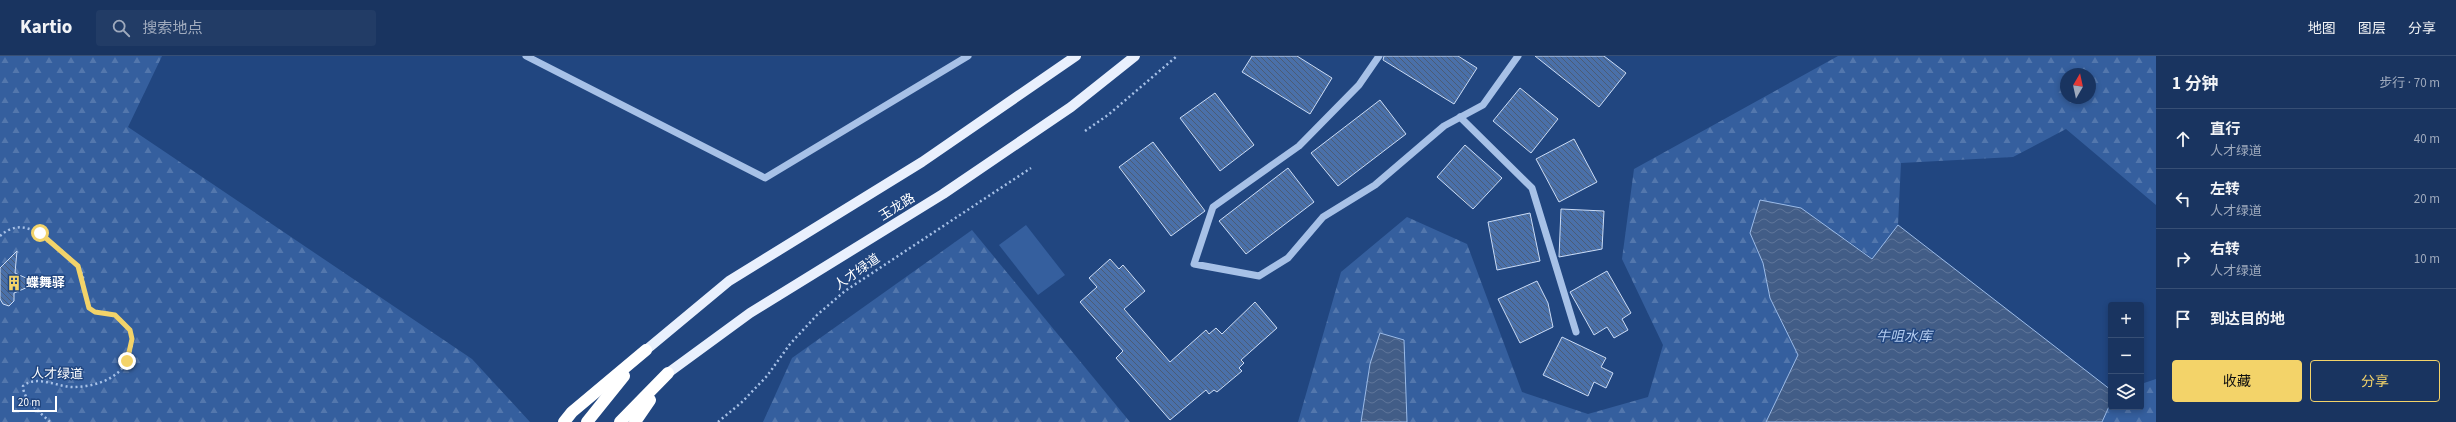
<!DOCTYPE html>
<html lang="zh">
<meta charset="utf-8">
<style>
:root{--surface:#193460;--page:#223c66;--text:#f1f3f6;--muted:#9faabd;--line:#374f75;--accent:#f3d369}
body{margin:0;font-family:"Source Sans 3","Noto Sans SC",sans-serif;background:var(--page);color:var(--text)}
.controls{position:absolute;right:12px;bottom:12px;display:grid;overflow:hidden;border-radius:4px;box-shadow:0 2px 6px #0003}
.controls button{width:36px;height:36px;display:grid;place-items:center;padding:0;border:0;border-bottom:1px solid var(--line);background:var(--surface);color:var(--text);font:20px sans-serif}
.compass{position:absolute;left:2060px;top:12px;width:36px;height:36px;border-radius:50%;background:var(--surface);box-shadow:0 2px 6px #0003;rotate:9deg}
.scale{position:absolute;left:12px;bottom:10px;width:45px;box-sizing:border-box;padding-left:4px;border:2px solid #fff;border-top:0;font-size:11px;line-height:14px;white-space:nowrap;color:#fff;-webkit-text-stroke:3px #214680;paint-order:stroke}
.stop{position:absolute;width:12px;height:12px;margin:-9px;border:3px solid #f3d369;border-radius:50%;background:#fff}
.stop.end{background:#f3d369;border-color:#fff;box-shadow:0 1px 4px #0008}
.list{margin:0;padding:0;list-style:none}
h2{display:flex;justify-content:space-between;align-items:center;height:52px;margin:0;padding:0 16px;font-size:17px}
h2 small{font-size:13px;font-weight:400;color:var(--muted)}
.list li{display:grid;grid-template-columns:26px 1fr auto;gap:12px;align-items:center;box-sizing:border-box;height:60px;padding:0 16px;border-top:1px solid var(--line)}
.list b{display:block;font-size:15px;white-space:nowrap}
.list p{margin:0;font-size:13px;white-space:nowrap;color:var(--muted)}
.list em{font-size:13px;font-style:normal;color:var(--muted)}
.actions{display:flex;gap:8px;padding:12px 16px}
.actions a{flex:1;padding:9px 0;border:1px solid var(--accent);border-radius:4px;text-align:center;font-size:14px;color:var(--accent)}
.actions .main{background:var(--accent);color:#111}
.icon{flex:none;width:22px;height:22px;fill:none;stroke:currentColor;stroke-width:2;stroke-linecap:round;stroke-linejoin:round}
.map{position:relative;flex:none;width:2156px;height:366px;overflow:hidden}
header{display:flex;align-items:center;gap:24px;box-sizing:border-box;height:56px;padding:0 20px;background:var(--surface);border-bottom:1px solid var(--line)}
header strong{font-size:19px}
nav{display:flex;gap:22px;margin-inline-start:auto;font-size:14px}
.search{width:280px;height:36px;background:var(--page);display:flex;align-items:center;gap:10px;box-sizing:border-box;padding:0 14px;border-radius:4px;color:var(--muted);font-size:15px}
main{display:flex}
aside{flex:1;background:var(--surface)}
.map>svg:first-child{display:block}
</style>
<header>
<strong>Kartio</strong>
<div class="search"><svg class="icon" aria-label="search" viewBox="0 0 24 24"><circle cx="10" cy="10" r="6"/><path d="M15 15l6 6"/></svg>搜索地点</div>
<nav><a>地图</a><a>图层</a><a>分享</a></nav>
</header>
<main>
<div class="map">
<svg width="2156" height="366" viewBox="0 0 2156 366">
<defs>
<pattern id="forest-firs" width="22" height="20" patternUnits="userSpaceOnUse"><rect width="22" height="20" fill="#355f9e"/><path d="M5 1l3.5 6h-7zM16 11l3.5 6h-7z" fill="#5377ad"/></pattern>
<pattern id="water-waves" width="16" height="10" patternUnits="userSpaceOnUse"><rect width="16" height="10" fill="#425d87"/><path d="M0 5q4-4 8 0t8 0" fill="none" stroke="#5e7599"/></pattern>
<pattern id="building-back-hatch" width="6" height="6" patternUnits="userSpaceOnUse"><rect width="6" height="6" fill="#4a70a9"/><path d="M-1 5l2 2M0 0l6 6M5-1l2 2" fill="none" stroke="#4b5c76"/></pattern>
</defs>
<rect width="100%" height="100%" fill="#214680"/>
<!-- grass -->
<polygon fill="#355f9e" points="1026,169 1065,219 1038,239 999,189"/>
<!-- forest -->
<g fill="url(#forest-firs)" fill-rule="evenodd">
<polygon points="0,0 162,0 128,71 472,303 530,366 0,366"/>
<path d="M1838,0H2156V149L2066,73L2013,101L1901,107L1898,169L2111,334L1898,169L1873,203L1844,182L1750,177L1763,207L1770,242L1798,299L1766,366H1407L1404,284L1370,308L1361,366H1298L1341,216L1407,161L1467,188L1522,336L1588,358L1648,341L1663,289L1622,203L1634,113ZM2066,18H2090V42H2066Z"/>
<polygon points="972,174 1130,366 763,366 792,302"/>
<polygon points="2156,323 2156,366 2102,366 2111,346 2111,351 2141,351 2141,328"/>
</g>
<!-- water -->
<g fill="url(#water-waves)" stroke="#9bbbe8">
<polygon points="1760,144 1801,152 1872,203 1898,169 2111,334 2111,346 2102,366 1766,366 1798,299 1770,242 1763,207 1750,177"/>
<polygon points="1380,277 1404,284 1407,366 1361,366 1370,308"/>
</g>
<!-- building -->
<g fill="url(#building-back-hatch)" stroke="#cbdcf6">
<polygon points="1252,0 1297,0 1332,22 1310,58 1242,16"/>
<polygon points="1384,0 1458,0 1477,12 1454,48 1383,4"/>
<polygon points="1535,0 1604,0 1626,17 1599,51"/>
<polygon points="1520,32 1558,63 1531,97 1493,65"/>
<polygon points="1215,37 1254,89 1220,115 1180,62"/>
<polygon points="1380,44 1406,78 1338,130 1311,97"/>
<polygon points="1574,83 1597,126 1559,146 1536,103"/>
<polygon points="1153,86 1205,155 1171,180 1119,111"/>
<polygon points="1465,89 1502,122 1473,153 1437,121"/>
<polygon points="1288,112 1314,146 1246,198 1219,165"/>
<polygon points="1561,153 1604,155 1602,193 1559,201"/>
<polygon points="1530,157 1540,205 1497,214 1488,166"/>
<polygon points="17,195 15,217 28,223 28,231 14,237 14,245 9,250 3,248 0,243 0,212"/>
<polygon points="1110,203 1119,213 1123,209 1145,235 1124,253 1170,306 1206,274 1209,278 1216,272 1222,278 1255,246 1277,272 1241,304 1244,307 1239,312 1242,315 1217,336 1214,334 1209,338 1206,334 1170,364 1116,302 1123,295 1080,246 1097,231 1089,222"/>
<polygon points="1607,215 1631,257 1622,263 1628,274 1614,282 1607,271 1594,279 1570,236"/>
<polygon points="1537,225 1548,247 1553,271 1520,287 1498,243"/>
<polygon points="1562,281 1606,302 1601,311 1613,317 1606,332 1594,326 1588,340 1543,319"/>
</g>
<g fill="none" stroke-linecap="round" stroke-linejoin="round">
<!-- path -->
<g stroke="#a7c1e7" stroke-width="2.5" stroke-dasharray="2 3" stroke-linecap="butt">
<polyline points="1085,75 1108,59 1177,0"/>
<path d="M0,180C22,160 42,179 60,193C68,201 78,207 82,218C86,228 82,245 91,253C96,257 102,256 108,257C124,261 135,277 131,294C125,320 101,330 75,331C59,332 37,318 23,330C23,344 40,356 50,366"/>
<polyline points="718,366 742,346 767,320 790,288 817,259 845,235 1031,112"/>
</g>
<!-- minor -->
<g stroke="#a7c1e7" stroke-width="7">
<polyline points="526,0 765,122 968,0"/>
<polyline points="1379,0 1359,29 1299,90 1213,151 1194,208 1259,220 1288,202 1323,161 1375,129 1444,70 1483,49 1518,0"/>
<polyline points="1460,61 1532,132 1576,276"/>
</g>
<!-- major -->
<g stroke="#e9f0fd" stroke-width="10">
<polyline points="646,294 729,225 922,106 1076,0"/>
<polyline points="668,317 750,257 943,138 1071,51 1135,0"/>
</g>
<!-- highway -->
<g stroke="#fff" stroke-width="12">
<polyline points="564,366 572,356 646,294"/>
<polyline points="587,366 624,320"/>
<polyline points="620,366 668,317"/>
<polyline points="635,366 650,344"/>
</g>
</g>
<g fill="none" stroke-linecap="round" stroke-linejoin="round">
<!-- route -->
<polyline stroke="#f3d369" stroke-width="5" points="40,177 78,210 89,252 95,256 115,259 130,274 132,283 127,305"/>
</g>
<!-- icons -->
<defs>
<g id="building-bare" transform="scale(1.2)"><path d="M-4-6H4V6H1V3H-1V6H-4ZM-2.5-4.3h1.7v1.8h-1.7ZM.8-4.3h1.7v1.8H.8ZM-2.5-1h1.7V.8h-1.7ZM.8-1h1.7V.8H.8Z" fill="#f3d369" stroke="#214680" stroke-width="2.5" paint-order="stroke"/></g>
</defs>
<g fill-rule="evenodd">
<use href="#building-bare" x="14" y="227"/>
</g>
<g text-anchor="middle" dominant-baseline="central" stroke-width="3" stroke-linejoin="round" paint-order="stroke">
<!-- street labels -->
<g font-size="13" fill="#fff" stroke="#214680">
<text transform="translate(897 151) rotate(-32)">玉龙路</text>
<text transform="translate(857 216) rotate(-35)">人才绿道</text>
<text transform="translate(57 318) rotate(1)">人才绿道</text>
</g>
<!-- poi labels -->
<g font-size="13" font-weight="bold" fill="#fff" stroke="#214680" text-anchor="start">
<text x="26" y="227">蝶舞驿</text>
</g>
<!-- water labels -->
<g font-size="14" font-style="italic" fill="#b2cbef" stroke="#214680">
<text x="1904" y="281">牛咀水库</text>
</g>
</g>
</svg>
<div class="controls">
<button>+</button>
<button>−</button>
<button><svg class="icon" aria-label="layers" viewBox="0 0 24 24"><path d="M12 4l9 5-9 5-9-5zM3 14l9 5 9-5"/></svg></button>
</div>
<svg class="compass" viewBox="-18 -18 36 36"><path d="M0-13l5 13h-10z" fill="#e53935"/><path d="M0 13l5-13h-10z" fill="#9faabd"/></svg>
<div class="scale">20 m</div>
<div class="stop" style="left:40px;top:177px"></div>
<div class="stop end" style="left:127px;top:305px"></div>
</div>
<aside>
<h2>1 分钟<small>步行 · 70 m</small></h2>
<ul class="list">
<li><svg class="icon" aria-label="ahead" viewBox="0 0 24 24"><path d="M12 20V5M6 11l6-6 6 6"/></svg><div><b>直行</b><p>人才绿道</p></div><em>40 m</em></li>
<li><svg class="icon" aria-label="left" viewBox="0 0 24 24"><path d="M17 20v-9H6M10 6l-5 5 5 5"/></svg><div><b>左转</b><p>人才绿道</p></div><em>20 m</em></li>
<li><svg class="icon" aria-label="right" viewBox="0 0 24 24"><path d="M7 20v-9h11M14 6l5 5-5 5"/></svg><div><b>右转</b><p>人才绿道</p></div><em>10 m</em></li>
<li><svg class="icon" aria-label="arrive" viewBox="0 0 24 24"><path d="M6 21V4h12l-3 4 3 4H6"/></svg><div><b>到达目的地</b></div></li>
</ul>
<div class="actions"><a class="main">收藏</a><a>分享</a></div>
</aside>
</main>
